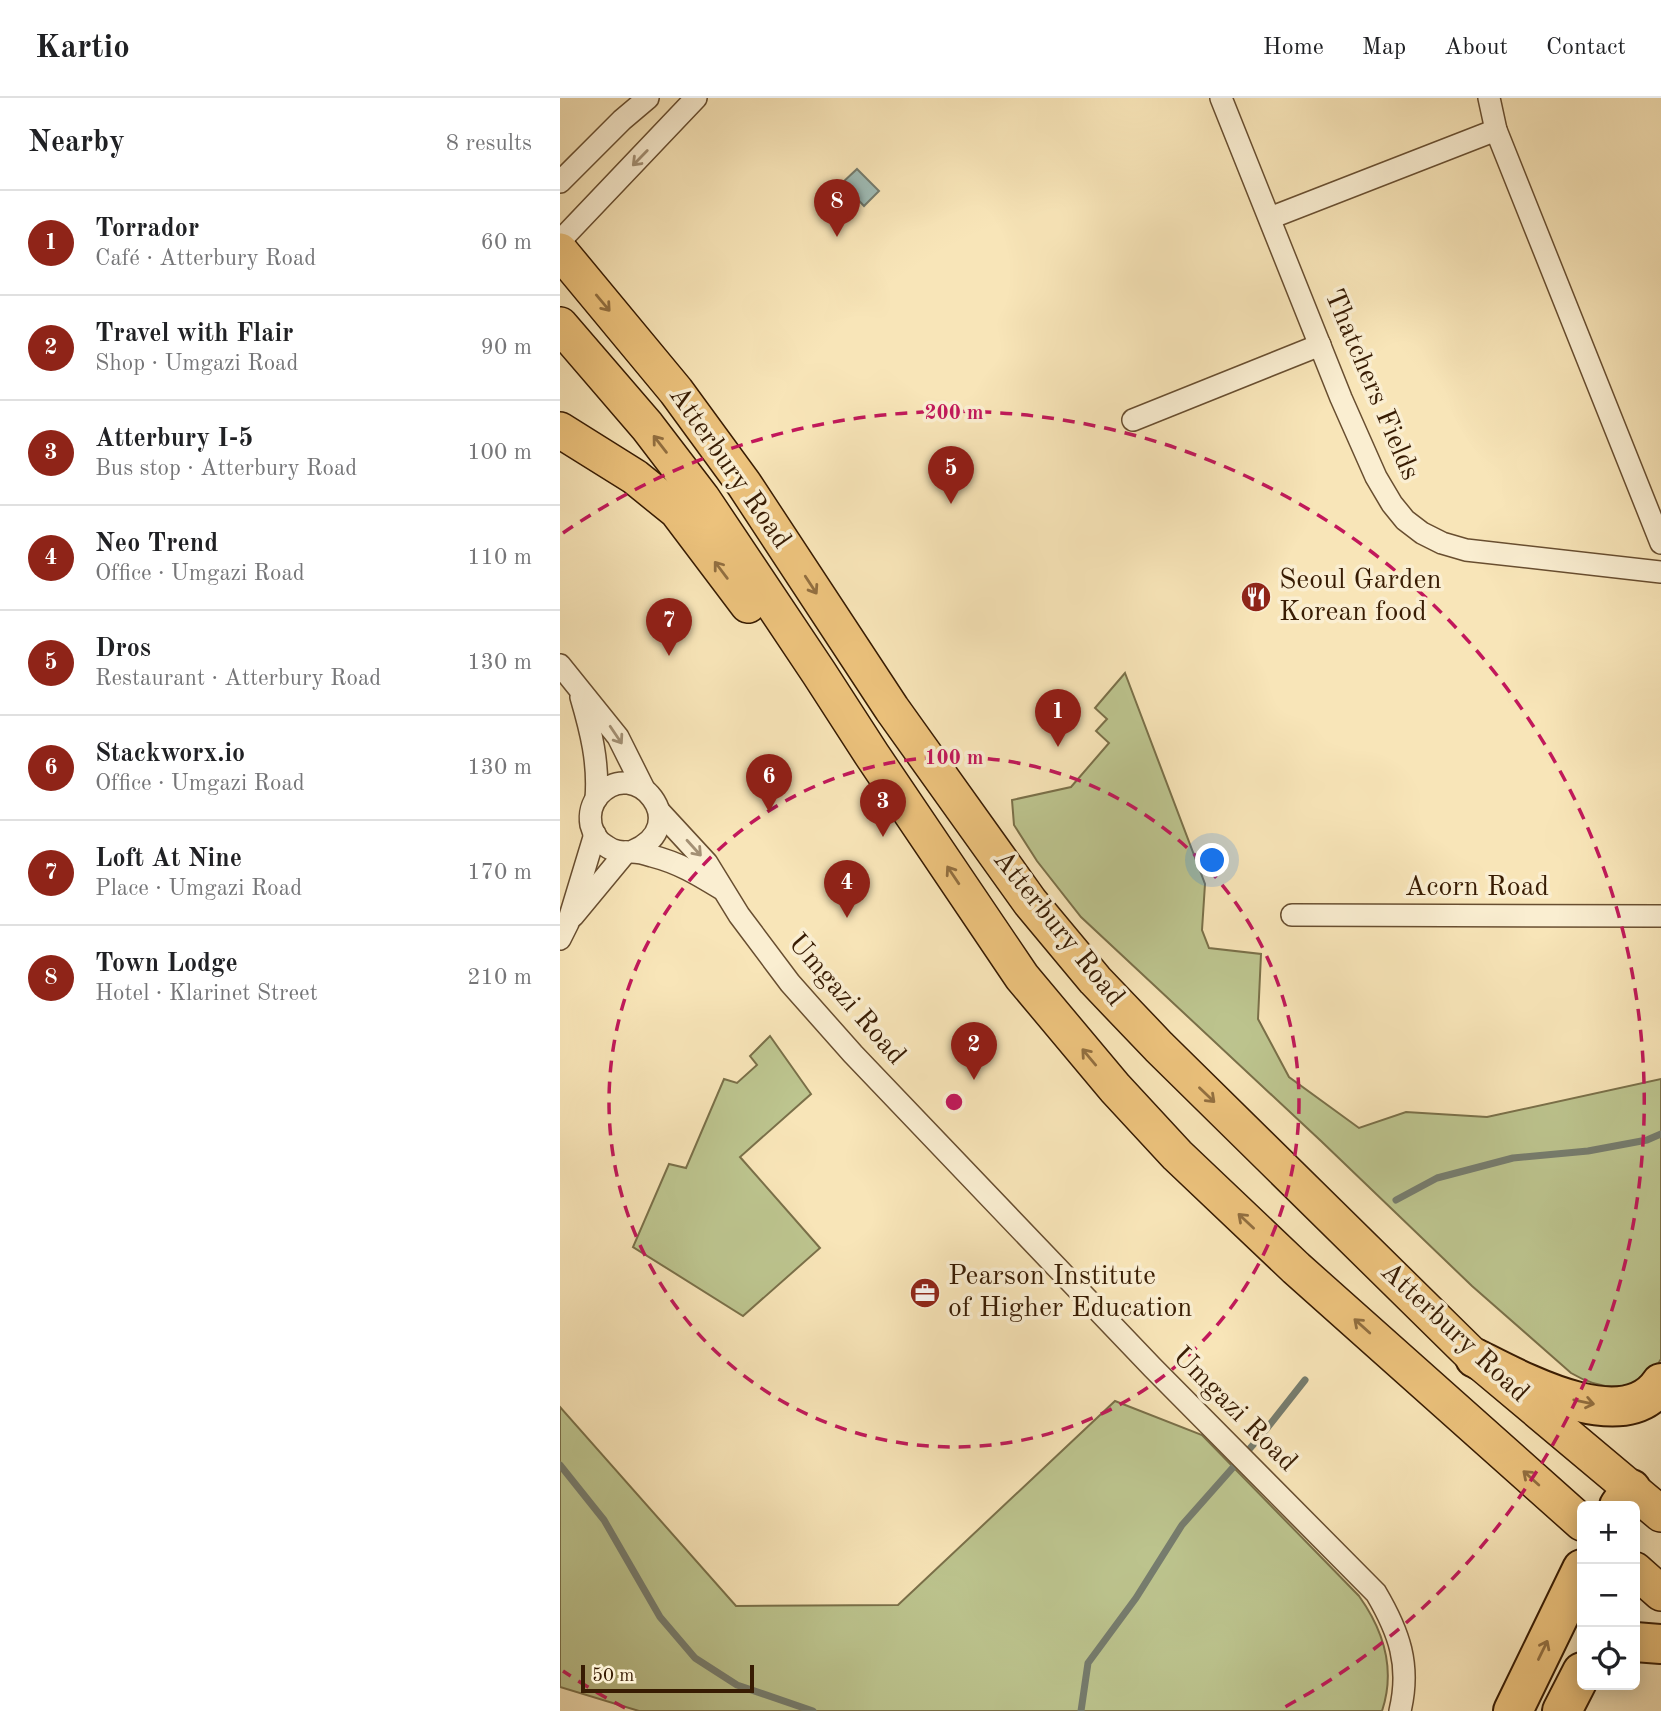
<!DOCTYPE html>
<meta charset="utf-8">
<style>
:root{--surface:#fff;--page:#f6f6f6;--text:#202124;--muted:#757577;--line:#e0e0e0;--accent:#8f2418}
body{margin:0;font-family:"Old Standard TT",serif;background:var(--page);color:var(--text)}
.controls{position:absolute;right:21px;bottom:21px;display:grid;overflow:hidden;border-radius:10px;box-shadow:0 4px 18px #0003}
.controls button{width:63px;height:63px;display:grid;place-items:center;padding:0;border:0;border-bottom:2px solid var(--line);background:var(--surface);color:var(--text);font:35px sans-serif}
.scale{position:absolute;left:21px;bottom:18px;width:173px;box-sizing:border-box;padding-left:7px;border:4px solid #381c03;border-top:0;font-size:19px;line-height:24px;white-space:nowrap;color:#381c03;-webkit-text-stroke:5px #faeed1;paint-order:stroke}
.you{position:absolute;left:653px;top:763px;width:24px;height:24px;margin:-18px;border:5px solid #fff;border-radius:50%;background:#1a73e8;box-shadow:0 0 0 10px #1a73e833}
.badge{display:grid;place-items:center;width:46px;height:46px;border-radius:50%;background:var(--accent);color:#fff;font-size:23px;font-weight:700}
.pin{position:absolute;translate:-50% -58px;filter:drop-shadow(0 2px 4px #0008)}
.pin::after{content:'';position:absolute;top:37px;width:24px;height:21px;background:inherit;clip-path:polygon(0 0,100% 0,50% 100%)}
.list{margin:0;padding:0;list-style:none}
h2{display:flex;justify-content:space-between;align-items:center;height:91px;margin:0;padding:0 28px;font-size:30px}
h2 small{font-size:23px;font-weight:400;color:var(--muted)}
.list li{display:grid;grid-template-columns:46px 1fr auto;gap:21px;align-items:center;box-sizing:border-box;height:105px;padding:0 28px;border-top:2px solid var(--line)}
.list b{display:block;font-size:26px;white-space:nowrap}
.list p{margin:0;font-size:23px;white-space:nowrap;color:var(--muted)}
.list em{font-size:23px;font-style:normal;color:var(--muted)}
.icon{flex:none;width:38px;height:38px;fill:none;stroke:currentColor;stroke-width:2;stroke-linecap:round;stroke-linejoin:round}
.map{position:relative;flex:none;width:1101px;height:1613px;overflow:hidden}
header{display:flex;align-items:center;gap:42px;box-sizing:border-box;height:98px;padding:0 35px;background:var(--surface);border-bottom:2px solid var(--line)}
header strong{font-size:33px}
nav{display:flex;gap:38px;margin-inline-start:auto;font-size:24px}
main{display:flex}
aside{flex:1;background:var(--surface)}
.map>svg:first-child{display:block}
</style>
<header>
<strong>Kartio</strong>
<nav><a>Home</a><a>Map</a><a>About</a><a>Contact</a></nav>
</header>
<main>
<aside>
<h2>Nearby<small>8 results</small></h2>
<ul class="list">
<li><span class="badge">1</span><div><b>Torrador</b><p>Café · Atterbury Road</p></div><em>60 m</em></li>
<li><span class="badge">2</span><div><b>Travel with Flair</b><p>Shop · Umgazi Road</p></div><em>90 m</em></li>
<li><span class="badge">3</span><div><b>Atterbury I-5</b><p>Bus stop · Atterbury Road</p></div><em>100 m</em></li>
<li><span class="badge">4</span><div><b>Neo Trend</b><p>Office · Umgazi Road</p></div><em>110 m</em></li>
<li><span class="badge">5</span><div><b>Dros</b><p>Restaurant · Atterbury Road</p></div><em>130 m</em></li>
<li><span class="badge">6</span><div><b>Stackworx.io</b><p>Office · Umgazi Road</p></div><em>130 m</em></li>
<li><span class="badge">7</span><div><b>Loft At Nine</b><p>Place · Umgazi Road</p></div><em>170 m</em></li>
<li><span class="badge">8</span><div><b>Town Lodge</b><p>Hotel · Klarinet Street</p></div><em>210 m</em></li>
</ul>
</aside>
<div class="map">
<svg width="1101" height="1613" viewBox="0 0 1101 1613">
<rect width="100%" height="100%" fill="#f8e5b8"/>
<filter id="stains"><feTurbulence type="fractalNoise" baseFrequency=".00286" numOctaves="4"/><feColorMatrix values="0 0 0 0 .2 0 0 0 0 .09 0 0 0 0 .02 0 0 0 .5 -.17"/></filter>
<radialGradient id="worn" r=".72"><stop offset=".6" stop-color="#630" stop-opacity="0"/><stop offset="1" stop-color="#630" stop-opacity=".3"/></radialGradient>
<!-- green -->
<g fill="#bdc58f" stroke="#7a7049" stroke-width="2">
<path d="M565,575L645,786L642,832L649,850L701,856L698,921L729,979L799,1030L846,1014L927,1019L1101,981V1261C1082,1297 1041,1293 1011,1275L912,1188L761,1043L521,819L477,763L454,727L452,702L511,689L549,645L536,633L547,621L535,610Z"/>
<polygon points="210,938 251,996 180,1059 260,1150 183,1218 73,1149 109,1066 126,1070 164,981 177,985 197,967 190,958"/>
<path d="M555,1303L642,1337L799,1498C824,1533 836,1571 822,1613H79L0,1589V1309L176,1508L338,1507Z"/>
</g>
<!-- water -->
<polygon fill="#a0bdb7" stroke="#767d6f" stroke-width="2" points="297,71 319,93 304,108 282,85"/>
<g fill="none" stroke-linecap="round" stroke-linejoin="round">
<!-- stream -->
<g stroke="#767d6f" stroke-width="7">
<polyline points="836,1102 877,1080 953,1060 1028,1053 1087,1042 1101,1036"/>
<polyline points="0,1367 44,1422 100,1519 135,1560 177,1587 253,1613"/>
<polyline points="521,1613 528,1565 576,1500 622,1427 700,1339 745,1282"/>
</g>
<!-- minor casing -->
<g stroke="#684e30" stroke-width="24">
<g id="minor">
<polyline points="661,0 781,300 816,379 832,406 845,422 862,435 882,445 906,452 1101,474"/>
<polyline points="929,0 936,32 1101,445"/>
<polyline points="0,84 62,22 88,0"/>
<polyline points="710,120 936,32"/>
<polyline points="0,143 136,0"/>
<polyline points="573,322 760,247"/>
<polyline points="0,567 58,639 84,691"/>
<path d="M21,599C31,633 39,665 36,701"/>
<path d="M99,713L147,765L179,817L230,885L293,956L593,1270L816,1495C839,1534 851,1567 840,1613"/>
<path d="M73,753C134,727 75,657 39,697C32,705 29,716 31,727C33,735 38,744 46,748C54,754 62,754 71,754C78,754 86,756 92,758C119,765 137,776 160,790"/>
<polyline points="732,817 1101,818"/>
<polyline points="13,818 66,754"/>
<polyline points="0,841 8,825 35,736"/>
</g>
</g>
<!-- primary casing -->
<g stroke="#381c03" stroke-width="38">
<g id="primary">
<polyline points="0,153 116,293 184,386 332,611 470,804 535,882 599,949 915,1260 1101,1416"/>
<polyline points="0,227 87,328 142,400 259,575 312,657 462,879 555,990 617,1057 736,1170 1022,1425"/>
<polyline points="0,332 75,379 117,413 188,507"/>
<polyline points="1075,1472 1101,1495"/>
</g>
</g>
<!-- motorway casing -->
<g stroke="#381c03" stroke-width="42">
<g id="motorway">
<path d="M915,1260C959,1282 1064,1341 1101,1285"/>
<polyline points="1059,1408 1071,1391"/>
<polyline points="1075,1544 1101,1546"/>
<polyline points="953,1613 1022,1471"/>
<polyline points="1002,1613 1022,1574"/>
</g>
</g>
<!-- minor -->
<use href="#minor" stroke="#faeed1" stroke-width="21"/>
<!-- primary -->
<use href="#primary" stroke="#ecc27c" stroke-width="35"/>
<!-- motorway -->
<use href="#motorway" stroke="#ecc27c" stroke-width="38"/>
</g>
<!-- one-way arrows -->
<defs><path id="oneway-shaft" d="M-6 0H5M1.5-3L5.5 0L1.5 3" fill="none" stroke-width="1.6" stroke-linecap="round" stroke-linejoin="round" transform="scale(1.75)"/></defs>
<g stroke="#a39074">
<use href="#oneway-shaft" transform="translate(80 60) rotate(134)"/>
<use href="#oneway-shaft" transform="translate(56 637) rotate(56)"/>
<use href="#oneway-shaft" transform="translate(134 750) rotate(48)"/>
</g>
<g stroke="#926f40">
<use href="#oneway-shaft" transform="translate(43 205) rotate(50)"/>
<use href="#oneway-shaft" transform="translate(100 346) rotate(-128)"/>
<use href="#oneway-shaft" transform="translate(161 472) rotate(-127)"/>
<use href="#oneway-shaft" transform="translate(251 487) rotate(57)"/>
<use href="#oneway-shaft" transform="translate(393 777) rotate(-124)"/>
<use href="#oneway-shaft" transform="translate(529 959) rotate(-130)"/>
<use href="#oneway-shaft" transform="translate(647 997) rotate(44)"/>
<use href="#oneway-shaft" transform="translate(686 1123) rotate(-137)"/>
<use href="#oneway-shaft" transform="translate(802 1228) rotate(-138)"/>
<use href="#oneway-shaft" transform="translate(1024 1304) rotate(12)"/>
<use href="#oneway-shaft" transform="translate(971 1380) rotate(-138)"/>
<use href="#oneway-shaft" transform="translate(983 1552) rotate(-64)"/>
</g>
<!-- distance rings -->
<g fill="none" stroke="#c2185b" stroke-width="3.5" stroke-dasharray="12 9">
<circle cx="394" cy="1004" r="345"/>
<path d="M65 1610A690 690 0 0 1 3 1573M3 435A690 690 0 1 1 723 1610"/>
</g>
<!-- icons -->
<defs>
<g id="restaurant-disc" transform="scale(1.575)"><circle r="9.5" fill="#8f2418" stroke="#faeed1"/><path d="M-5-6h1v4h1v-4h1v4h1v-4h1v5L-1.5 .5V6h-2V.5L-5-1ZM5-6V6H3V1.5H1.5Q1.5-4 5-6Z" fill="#fff"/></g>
<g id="office-disc" transform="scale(1.575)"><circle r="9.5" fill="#8f2418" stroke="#faeed1"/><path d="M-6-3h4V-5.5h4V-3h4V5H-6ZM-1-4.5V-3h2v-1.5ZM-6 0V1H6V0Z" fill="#fff"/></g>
</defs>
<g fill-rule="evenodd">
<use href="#restaurant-disc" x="696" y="499"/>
<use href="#office-disc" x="365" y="1195"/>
</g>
<g text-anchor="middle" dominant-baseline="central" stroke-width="7" stroke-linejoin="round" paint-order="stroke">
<!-- street labels -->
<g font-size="28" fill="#381c03" stroke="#faeed1">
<text transform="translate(811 287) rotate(67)">Thatchers Fields</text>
<text transform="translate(169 370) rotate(55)">Atterbury Road</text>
<text x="917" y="790">Acorn Road</text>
<text transform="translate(498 831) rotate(51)">Atterbury Road</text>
<text transform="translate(286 902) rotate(49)">Umgazi Road</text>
<text transform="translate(894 1235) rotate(43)">Atterbury Road</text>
<text transform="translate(674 1312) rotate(45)">Umgazi Road</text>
</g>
<!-- poi labels -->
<g font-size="28" fill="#381c03" stroke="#faeed1" text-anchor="start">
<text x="719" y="483">Seoul Garden<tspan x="719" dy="32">Korean food</tspan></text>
<text x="388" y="1179">Pearson Institute<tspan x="388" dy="32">of Higher Education</tspan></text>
</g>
</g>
<circle cx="394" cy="1004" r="10" fill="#c2185b" stroke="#faeed1" stroke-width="3.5"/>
<g font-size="21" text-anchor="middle" font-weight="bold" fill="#c2185b" stroke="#faeed1" stroke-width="7" stroke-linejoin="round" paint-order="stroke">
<text x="394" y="321">200 m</text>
<text x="394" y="666">100 m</text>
</g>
<rect width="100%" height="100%" filter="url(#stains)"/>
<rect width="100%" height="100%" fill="url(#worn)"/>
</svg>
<div class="controls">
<button>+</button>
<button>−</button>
<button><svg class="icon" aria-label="locate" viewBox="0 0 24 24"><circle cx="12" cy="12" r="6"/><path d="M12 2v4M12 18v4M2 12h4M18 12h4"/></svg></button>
</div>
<div class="scale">50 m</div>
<div class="you"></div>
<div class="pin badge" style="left:498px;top:649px">1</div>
<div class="pin badge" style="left:414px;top:982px">2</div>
<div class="pin badge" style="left:323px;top:739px">3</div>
<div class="pin badge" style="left:287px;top:820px">4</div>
<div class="pin badge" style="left:391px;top:406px">5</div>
<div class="pin badge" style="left:209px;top:714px">6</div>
<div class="pin badge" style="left:109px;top:558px">7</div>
<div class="pin badge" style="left:277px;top:139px">8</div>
</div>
</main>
